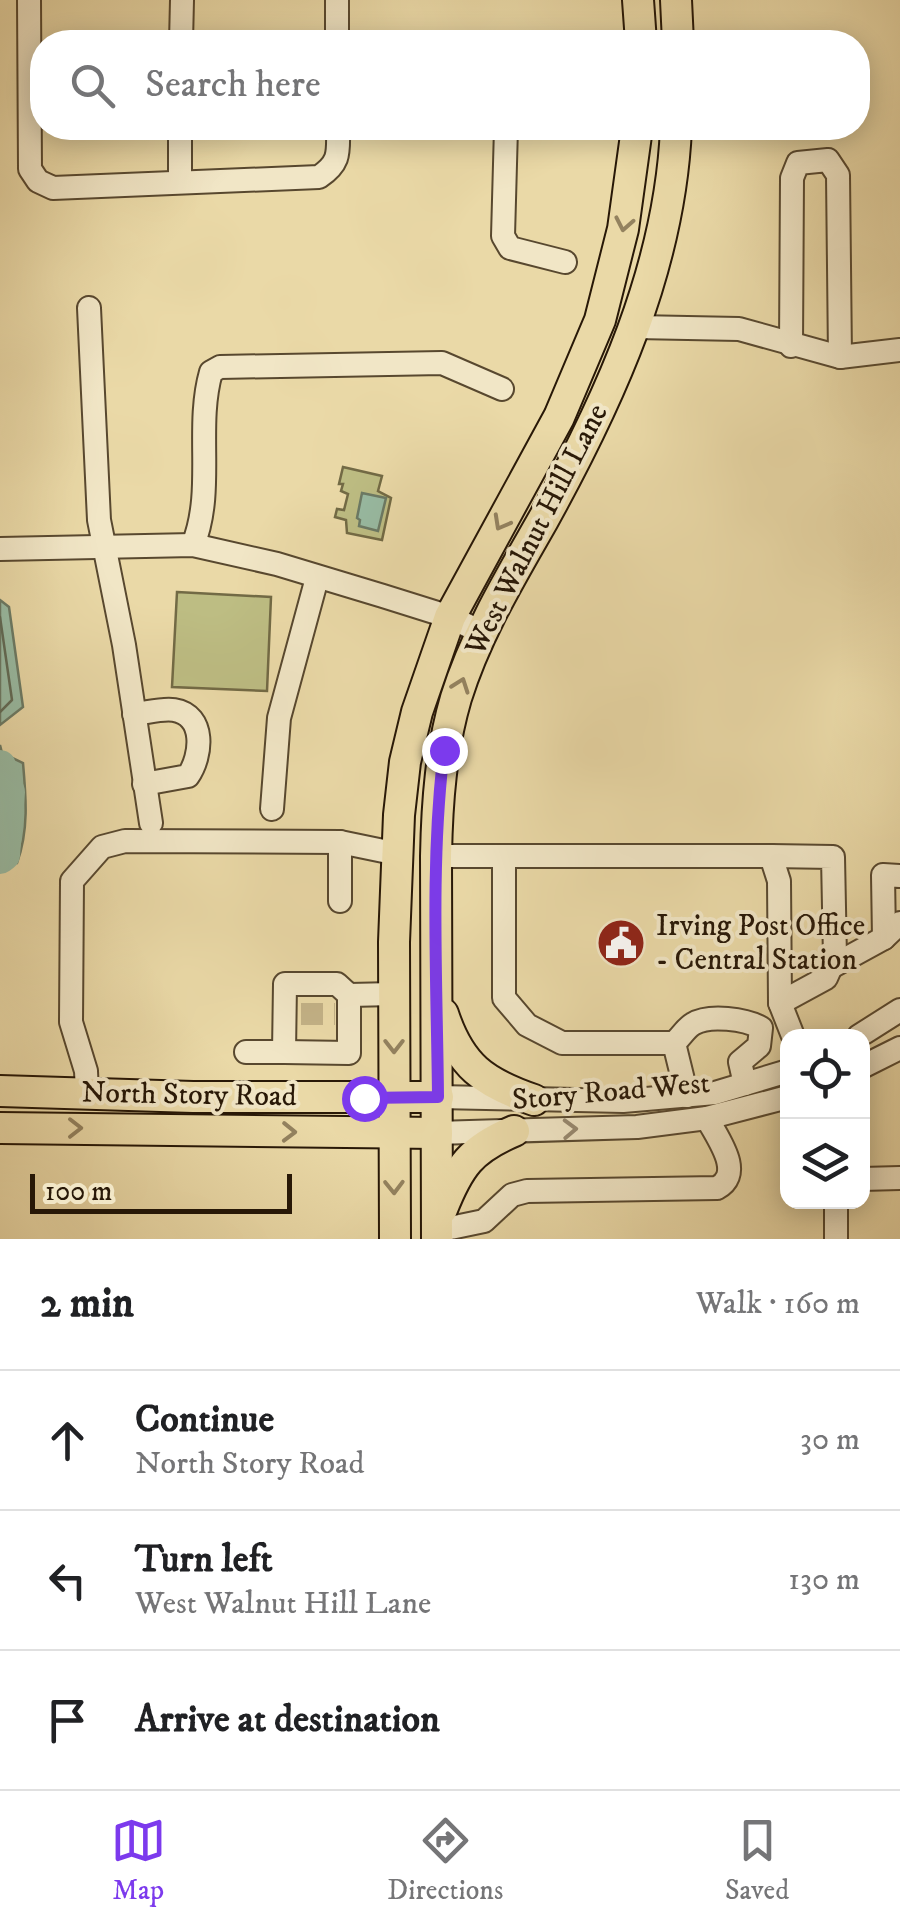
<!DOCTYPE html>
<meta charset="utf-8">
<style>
:root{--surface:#fff;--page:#f6f6f6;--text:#202124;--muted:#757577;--line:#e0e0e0;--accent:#7c3aed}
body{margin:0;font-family:"IM FELL DW Pica",serif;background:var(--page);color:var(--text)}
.controls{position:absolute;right:30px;bottom:30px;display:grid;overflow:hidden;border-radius:20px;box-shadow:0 5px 25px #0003}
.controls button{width:90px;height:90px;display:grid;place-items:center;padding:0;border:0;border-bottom:2px solid var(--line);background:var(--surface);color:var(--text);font:50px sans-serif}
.scale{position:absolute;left:30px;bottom:25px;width:262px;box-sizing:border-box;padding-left:10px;border:5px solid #281807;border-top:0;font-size:28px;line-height:35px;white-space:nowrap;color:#281807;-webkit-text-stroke:8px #f1e6c6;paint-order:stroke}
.stop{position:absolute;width:30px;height:30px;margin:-22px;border:8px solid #7c3aed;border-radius:50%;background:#fff}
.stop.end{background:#7c3aed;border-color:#fff;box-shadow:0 2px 10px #0008}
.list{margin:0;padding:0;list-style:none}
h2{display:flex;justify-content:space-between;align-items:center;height:130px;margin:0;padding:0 40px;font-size:42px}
h2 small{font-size:32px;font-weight:400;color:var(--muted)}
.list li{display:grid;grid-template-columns:65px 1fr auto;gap:30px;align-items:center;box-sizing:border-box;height:140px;padding:0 40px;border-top:2px solid var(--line)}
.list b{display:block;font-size:38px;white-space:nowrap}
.list p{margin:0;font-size:32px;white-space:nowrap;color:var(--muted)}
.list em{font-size:32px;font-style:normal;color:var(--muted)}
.icon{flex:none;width:55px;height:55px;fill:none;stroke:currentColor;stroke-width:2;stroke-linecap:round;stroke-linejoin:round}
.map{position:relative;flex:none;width:900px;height:1239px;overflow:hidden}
.search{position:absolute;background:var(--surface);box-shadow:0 5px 25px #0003;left:30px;right:30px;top:30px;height:110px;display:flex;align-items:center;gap:25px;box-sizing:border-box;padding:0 35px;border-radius:40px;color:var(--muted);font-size:38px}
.sheet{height:550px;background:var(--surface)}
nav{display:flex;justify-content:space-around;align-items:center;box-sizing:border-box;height:140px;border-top:2px solid var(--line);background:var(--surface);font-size:28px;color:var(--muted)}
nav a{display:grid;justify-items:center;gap:5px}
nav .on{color:var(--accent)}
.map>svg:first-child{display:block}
</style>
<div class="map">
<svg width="900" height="1239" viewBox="0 0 900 1239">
<rect width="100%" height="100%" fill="#ead9a7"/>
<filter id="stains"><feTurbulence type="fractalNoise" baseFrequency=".002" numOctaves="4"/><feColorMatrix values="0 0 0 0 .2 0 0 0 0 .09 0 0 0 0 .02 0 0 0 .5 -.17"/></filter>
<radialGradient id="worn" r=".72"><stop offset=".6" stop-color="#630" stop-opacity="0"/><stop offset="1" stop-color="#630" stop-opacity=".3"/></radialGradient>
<!-- green -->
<g fill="#bdbd83" stroke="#726a45" stroke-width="2.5">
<polygon points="343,467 382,476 378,491 391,498 382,540 347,533 346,520 335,517 337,509 344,510 348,494 341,491 343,484 339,484"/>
<polygon points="177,592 271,597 267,691 172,687"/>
</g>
<!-- water -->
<g fill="#98bba3" stroke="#6b7a65" stroke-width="2.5">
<polygon points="362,493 386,498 378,531 359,526 360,520 357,518"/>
<polygon points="0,600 9,607 23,707 0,725"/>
<path d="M0,745L2,753L23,763C26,797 29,830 17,863H0V848L17,836L11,812L0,804Z"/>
</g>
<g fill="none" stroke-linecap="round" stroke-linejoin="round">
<!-- shore -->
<polyline stroke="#606a55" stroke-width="2.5" points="0,617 12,700 0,712"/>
<!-- river -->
<polyline stroke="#98bba3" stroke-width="32" points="0,766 9,792 4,855 0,858"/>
<!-- minor-tunnel -->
<polyline stroke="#c3b287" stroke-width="22" stroke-dasharray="22 11" stroke-linecap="butt" points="301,1014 335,1014"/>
<!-- minor casing -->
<g stroke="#58482f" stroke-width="26">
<g id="minor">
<path d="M29,0L30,169L38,181L53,188L319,177C341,162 338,152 338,128"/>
<polyline points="337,0 337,42"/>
<polyline points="181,42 182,0"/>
<polyline points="506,128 503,236 510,248 565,262"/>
<polyline points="180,180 180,128"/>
<polyline points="89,308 99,520 124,645 151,823"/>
<polyline points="636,327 739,329 840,357 900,350"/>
<polyline points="791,346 792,178 798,163 828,160 838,175 840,357"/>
<path d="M193,545C215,490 195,428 211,372L220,367L442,363L502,389"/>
<polyline points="0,549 193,545 277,564 383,596 450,617 481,632"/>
<path d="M134,714C146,713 162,708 174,710C206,715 202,756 188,776L144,784"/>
<polyline points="272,809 279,718 317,578"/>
<polyline points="340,842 340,901"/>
<polyline points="436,856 771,856 779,881 780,1003 793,1036"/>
<polyline points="504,856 504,998 527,1025 562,1043 674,1043 687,1096"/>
<polyline points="771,856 833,857 835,958 826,978 780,1003"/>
<polyline points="884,938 883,875 900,876"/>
<polyline points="831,967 884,938 900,923"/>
<polyline points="859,1036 900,1010"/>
<path d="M674,1043C680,1038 686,1028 693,1024C709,1014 746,1019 761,1028L759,1046L740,1062L745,1084"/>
<polyline points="246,1052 284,1052 285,984 337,984 349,995 394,994"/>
<polyline points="284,1052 349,1053 349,995"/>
<polyline points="862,1067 900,1048"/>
<polyline points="87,1093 86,1071 71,1022 72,881 102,847 125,841 340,842 398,854"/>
<polyline points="438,1097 623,1101 715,1093 788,1071"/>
<polyline points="437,1133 637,1127 707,1118 788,1097"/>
<polyline points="862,1179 900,1178"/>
<polyline points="836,1202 836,1239"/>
<path d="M436,1231L484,1221L512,1195L527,1191L717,1188C745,1173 717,1138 707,1118"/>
</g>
</g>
<!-- major casing -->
<g stroke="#281807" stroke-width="34">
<g id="major">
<polyline points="638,0 641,42"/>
<polyline points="676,0 678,42"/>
<path d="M443,1014C460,1066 484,1083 534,1100"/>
<polyline points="0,1091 193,1097 438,1097"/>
<polyline points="0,1128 437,1133"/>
<path d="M442,1209C459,1166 471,1149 514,1131"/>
<polyline points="395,1239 394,942 399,815 405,762 417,712 450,617 559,417 600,320 623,229 637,128"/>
<path d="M437,1239L436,856C437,802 441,749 456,698C476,634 510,578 543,520C610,399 670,268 676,128"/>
</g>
</g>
<!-- minor -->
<use href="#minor" stroke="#f1e6c6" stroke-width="22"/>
<!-- major -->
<use href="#major" stroke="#ead9a7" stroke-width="30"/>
</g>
<!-- one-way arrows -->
<defs><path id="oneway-chevron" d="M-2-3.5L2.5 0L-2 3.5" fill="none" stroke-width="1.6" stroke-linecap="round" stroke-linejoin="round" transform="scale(2.5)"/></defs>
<g stroke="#93825f">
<use href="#oneway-chevron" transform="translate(624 224) rotate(101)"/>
<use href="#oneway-chevron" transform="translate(501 523) rotate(119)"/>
<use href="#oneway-chevron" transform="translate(461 685) rotate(-70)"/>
<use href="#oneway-chevron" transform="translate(394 1046) rotate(90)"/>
<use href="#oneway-chevron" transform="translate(75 1128)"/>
<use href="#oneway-chevron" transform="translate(289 1132) rotate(1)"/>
<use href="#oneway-chevron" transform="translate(394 1187) rotate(89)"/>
</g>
<use stroke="#978970" href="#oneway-chevron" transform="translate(570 1129) rotate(-2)"/>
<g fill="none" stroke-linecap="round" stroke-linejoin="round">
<!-- route -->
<path stroke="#7c3aed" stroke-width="12" d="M364,1098L438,1097C437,982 430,864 444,750"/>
</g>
<!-- icons -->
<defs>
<g id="civic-disc" transform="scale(2.5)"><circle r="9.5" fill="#8f2418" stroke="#f1e6c6"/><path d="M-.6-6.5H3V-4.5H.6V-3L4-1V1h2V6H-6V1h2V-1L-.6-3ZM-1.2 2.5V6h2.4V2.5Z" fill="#fff"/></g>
</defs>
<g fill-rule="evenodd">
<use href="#civic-disc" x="621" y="943"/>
</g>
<g text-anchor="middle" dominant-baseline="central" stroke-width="8" stroke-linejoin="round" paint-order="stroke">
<!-- street labels -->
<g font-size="30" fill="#281807" stroke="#f1e6c6">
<text transform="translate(537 530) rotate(-63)">West Walnut Hill Lane</text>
<text transform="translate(611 1092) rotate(-5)">Story Road West</text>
<text transform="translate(189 1095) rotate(1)">North Story Road</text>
</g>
<!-- poi labels -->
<g font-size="30" fill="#281807" stroke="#f1e6c6" text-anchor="start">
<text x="656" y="926">Irving Post Office<tspan x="656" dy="34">- Central Station</tspan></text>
</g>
</g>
<rect width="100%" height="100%" filter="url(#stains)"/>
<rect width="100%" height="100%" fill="url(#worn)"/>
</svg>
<div class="controls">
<button><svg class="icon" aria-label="locate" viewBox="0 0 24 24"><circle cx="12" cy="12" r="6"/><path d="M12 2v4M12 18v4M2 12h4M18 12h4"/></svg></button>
<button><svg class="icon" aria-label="layers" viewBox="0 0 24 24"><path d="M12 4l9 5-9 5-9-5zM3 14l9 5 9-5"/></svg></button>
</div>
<div class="scale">100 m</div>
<div class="stop" style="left:364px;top:1098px"></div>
<div class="stop end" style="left:444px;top:750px"></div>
<div class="search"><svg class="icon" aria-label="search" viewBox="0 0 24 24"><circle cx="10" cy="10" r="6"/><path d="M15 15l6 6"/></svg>Search here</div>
</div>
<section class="sheet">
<h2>2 min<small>Walk · 160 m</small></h2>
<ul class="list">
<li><svg class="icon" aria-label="ahead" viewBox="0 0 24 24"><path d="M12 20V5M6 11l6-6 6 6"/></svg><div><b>Continue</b><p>North Story Road</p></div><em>30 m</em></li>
<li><svg class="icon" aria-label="left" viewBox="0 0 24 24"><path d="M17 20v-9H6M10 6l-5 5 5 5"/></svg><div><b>Turn left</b><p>West Walnut Hill Lane</p></div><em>130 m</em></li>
<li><svg class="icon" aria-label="arrive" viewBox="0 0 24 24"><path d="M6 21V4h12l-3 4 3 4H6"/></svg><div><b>Arrive at destination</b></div></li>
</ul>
</section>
<nav>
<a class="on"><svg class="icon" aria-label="map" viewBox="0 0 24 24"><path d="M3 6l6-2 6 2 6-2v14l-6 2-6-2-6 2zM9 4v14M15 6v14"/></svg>Map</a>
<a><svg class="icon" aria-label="directions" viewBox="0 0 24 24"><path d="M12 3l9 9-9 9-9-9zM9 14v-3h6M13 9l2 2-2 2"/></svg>Directions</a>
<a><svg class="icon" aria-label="saved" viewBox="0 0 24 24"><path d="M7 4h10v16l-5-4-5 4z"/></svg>Saved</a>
</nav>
